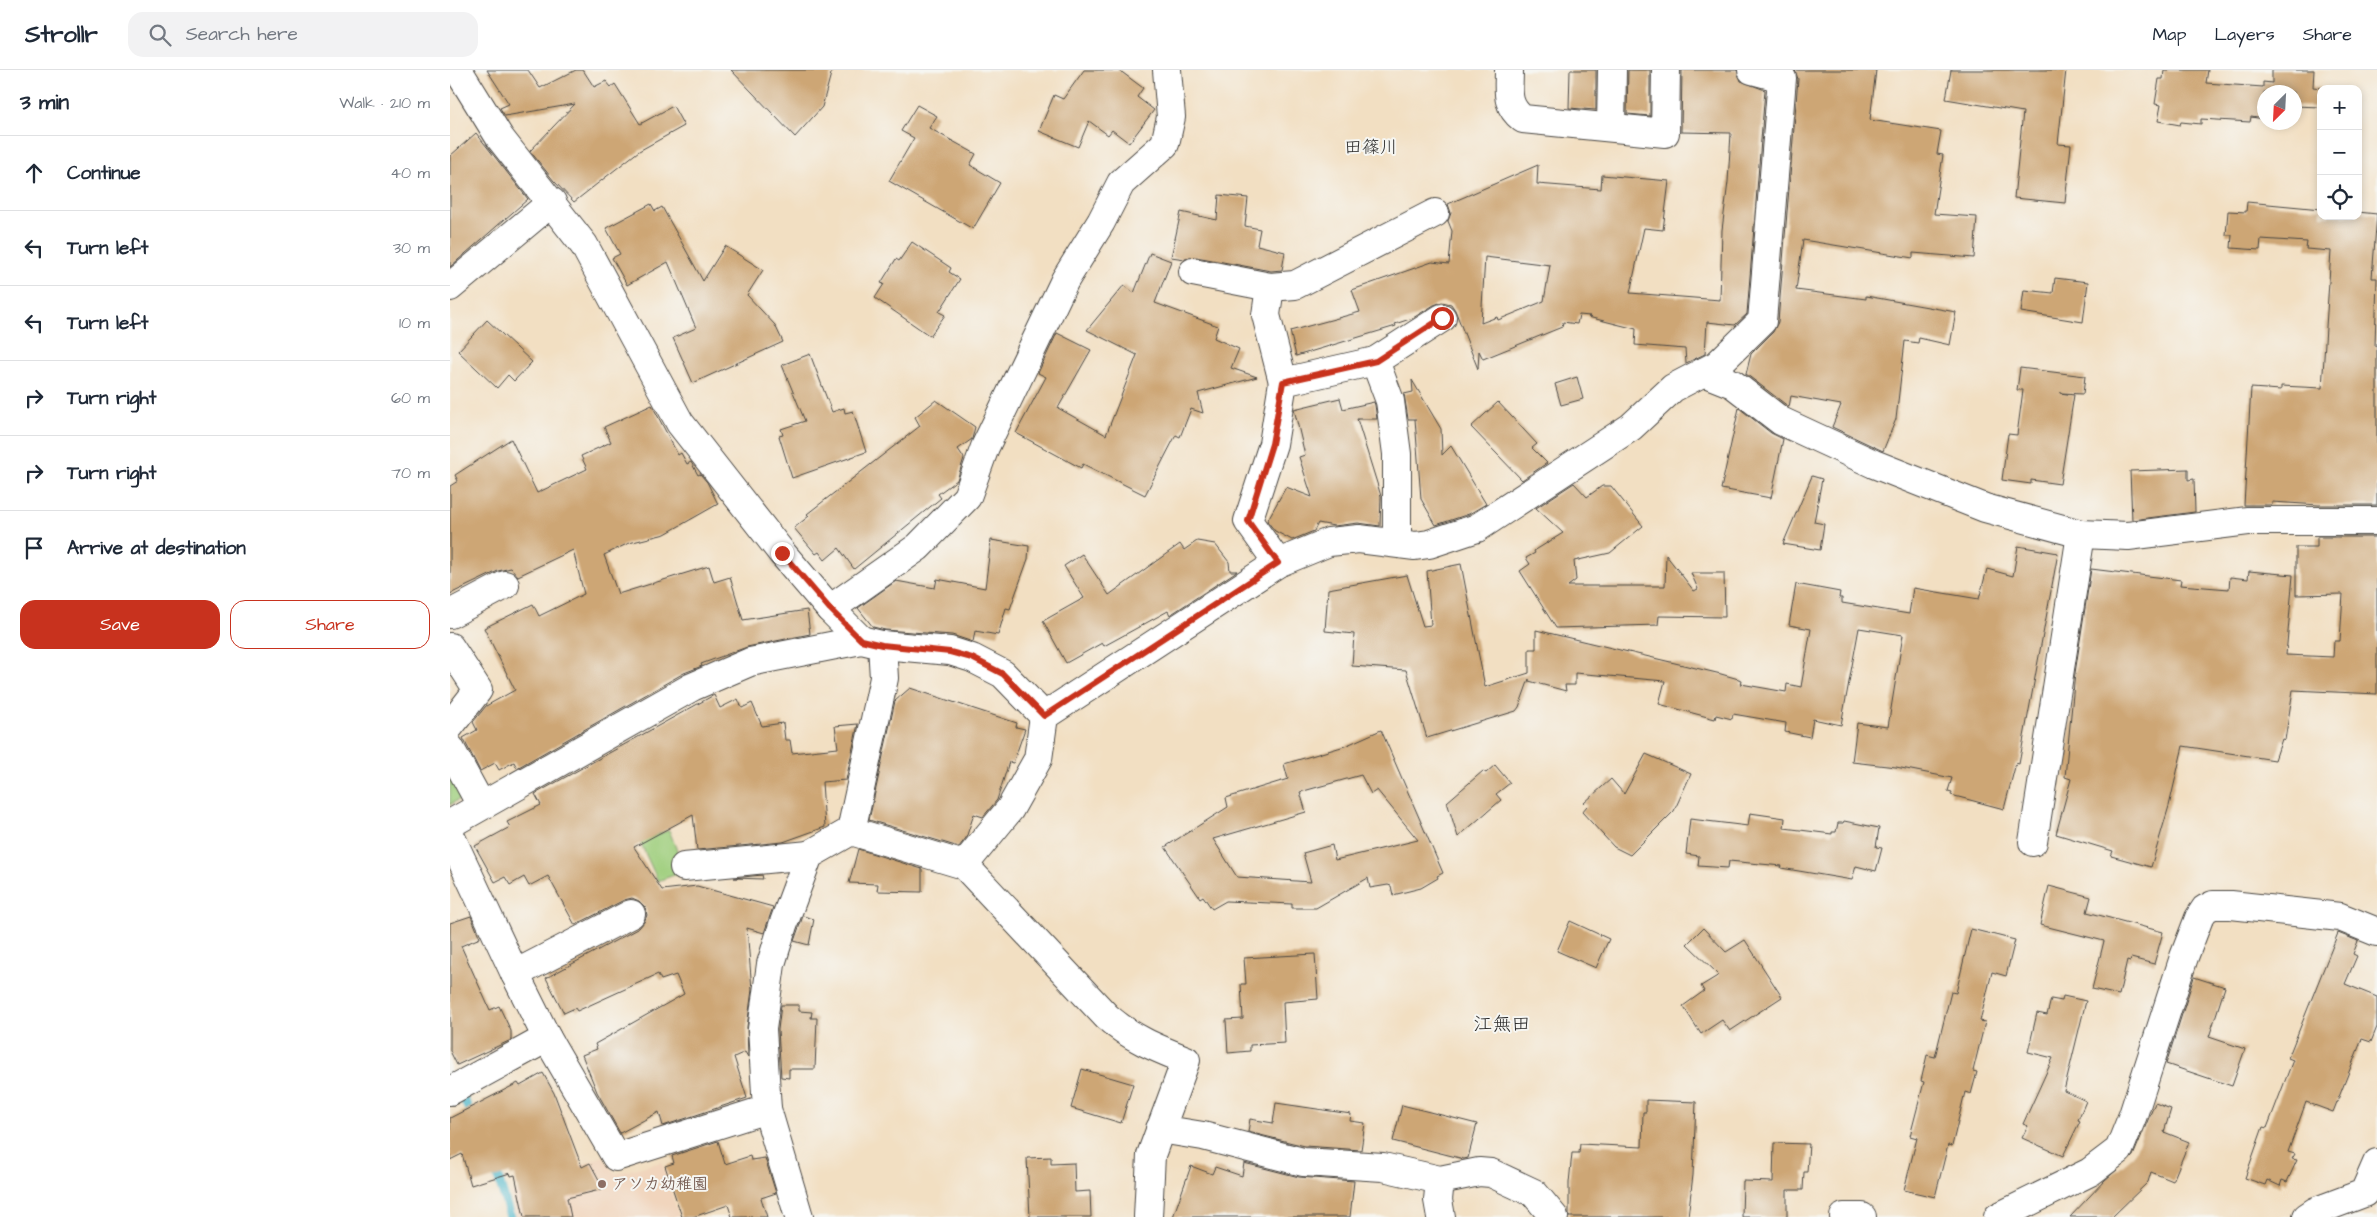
<!DOCTYPE html>
<meta charset="utf-8">
<style>
:root{--surface:#fff;--page:#f2f2f3;--text:#1f2937;--muted:#747a83;--line:#e0e1e3;--accent:#c8321e}
body{margin:0;font-family:"Architects Daughter","Klee One",sans-serif;background:var(--page);color:var(--text)}
.controls{position:absolute;right:15px;top:15px;display:grid;overflow:hidden;border-radius:10px;box-shadow:0 2px 8px #0003}
.controls button{width:45px;height:45px;display:grid;place-items:center;padding:0;border:0;border-bottom:1px solid var(--line);background:var(--surface);color:var(--text);font:25px sans-serif}
.compass{position:absolute;left:1807px;top:15px;width:45px;height:45px;border-radius:50%;background:var(--surface);box-shadow:0 2px 8px #0003;rotate:204deg}
.stop{position:absolute;width:15px;height:15px;margin:-11px;border:4px solid #c8321e;border-radius:50%;background:#fff}
.stop.end{background:#c8321e;border-color:#fff;box-shadow:0 1px 5px #0008}
.list{margin:0;padding:0;list-style:none}
h2{display:flex;justify-content:space-between;align-items:center;height:65px;margin:0;padding:0 20px;font-size:21px}
h2 small{font-size:16px;font-weight:400;color:var(--muted)}
.list li{display:grid;grid-template-columns:32px 1fr auto;gap:15px;align-items:center;box-sizing:border-box;height:75px;padding:0 20px;border-top:1px solid var(--line)}
.list b{display:block;font-size:19px;white-space:nowrap}
.list em{font-size:16px;font-style:normal;color:var(--muted)}
.actions{display:flex;gap:10px;padding:15px 20px}
.actions a{flex:1;padding:11px 0;border:1px solid var(--accent);border-radius:15px;text-align:center;font-size:18px;color:var(--accent)}
.actions .main{background:var(--accent);color:#fff}
.icon{flex:none;width:28px;height:28px;fill:none;stroke:currentColor;stroke-width:2;stroke-linecap:round;stroke-linejoin:round}
.map{position:relative;flex:none;width:1927px;height:1147px;overflow:hidden}
header{display:flex;align-items:center;gap:30px;box-sizing:border-box;height:70px;padding:0 25px;background:var(--surface);border-bottom:1px solid var(--line)}
header strong{font-size:24px}
nav{display:flex;gap:28px;margin-inline-start:auto;font-size:18px}
.search{width:350px;height:45px;background:var(--page);display:flex;align-items:center;gap:12px;box-sizing:border-box;padding:0 18px;border-radius:15px;color:var(--muted);font-size:19px}
main{display:flex}
aside{flex:1;background:var(--surface)}
.map>svg:first-child{display:block}
</style>
<header>
<strong>Strollr</strong>
<div class="search"><svg class="icon" aria-label="search" viewBox="0 0 24 24"><circle cx="10" cy="10" r="6"/><path d="M15 15l6 6"/></svg>Search here</div>
<nav><a>Map</a><a>Layers</a><a>Share</a></nav>
</header>
<main>
<aside>
<h2>3 min<small>Walk · 210 m</small></h2>
<ul class="list">
<li><svg class="icon" aria-label="ahead" viewBox="0 0 24 24"><path d="M12 20V5M6 11l6-6 6 6"/></svg><div><b>Continue</b></div><em>40 m</em></li>
<li><svg class="icon" aria-label="left" viewBox="0 0 24 24"><path d="M17 20v-9H6M10 6l-5 5 5 5"/></svg><div><b>Turn left</b></div><em>30 m</em></li>
<li><svg class="icon" aria-label="left" viewBox="0 0 24 24"><path d="M17 20v-9H6M10 6l-5 5 5 5"/></svg><div><b>Turn left</b></div><em>10 m</em></li>
<li><svg class="icon" aria-label="right" viewBox="0 0 24 24"><path d="M7 20v-9h11M14 6l5 5-5 5"/></svg><div><b>Turn right</b></div><em>60 m</em></li>
<li><svg class="icon" aria-label="right" viewBox="0 0 24 24"><path d="M7 20v-9h11M14 6l5 5-5 5"/></svg><div><b>Turn right</b></div><em>70 m</em></li>
<li><svg class="icon" aria-label="arrive" viewBox="0 0 24 24"><path d="M6 21V4h12l-3 4 3 4H6"/></svg><div><b>Arrive at destination</b></div></li>
</ul>
<div class="actions"><a class="main">Save</a><a>Share</a></div>
</aside>
<div class="map">
<svg width="1927" height="1147" viewBox="0 0 1927 1147">
<rect width="100%" height="100%" fill="#f6f6f2"/>
<filter id="ink" filterUnits="userSpaceOnUse"><feTurbulence type="fractalNoise" baseFrequency=".02" numOctaves="2"/><feDisplacementMap in="SourceGraphic" scale="10" xChannelSelector="R" yChannelSelector="G"/><feConvolveMatrix kernelMatrix="1 2 1 2 8 2 1 2 1" color-interpolation-filters="sRGB"/></filter>
<filter id="wash" filterUnits="userSpaceOnUse"><feTurbulence type="fractalNoise" baseFrequency=".0096" numOctaves="4" result="noise"/><feDisplacementMap in="SourceGraphic" scale="20" xChannelSelector="R" yChannelSelector="G"/><feGaussianBlur stdDeviation="1.12" result="paint"/><feColorMatrix in="noise" values="0 0 0 0 0 0 0 0 0 0 0 0 0 0 0 0 0 1.4 0 .05"/><feComposite in="paint" operator="in"/></filter>
<g filter="url(#wash)">
<rect width="100%" height="100%" fill="#f2dfc2"/>
<!-- built -->
<polygon fill="#f1d5bd" points="153,1086 165,1104 212,1092 229,1147 66,1147 61,1124"/>
<!-- green -->
<g fill="#9ece7c" stroke="#647c54">
<polygon points="0,706 13,727 0,735"/>
<polygon points="219,760 235,801 208,811 190,772"/>
</g>
<g fill="none" stroke-linecap="round" stroke-linejoin="round">
<!-- stream -->
<g stroke="#4bb5c8" stroke-width="9">
<polyline points="13,1027 23,1049"/>
<polyline points="45,1097 60,1147"/>
</g>
</g>
<g id="blocks">
<!-- building -->
<g fill="#cda674" fill-rule="evenodd">
<polygon points="37,0 78,0 90,18 126,0 133,0 144,17 156,11 161,17 165,14 190,54 223,36 234,56 189,81 124,132 104,111 80,81 125,34 55,46 50,38 59,34"/>
<polygon points="281,0 382,0 372,37 345,67"/>
<polygon points="634,0 669,0 693,18 687,27 704,40 679,73 662,60 658,65 639,51 628,77 589,61 604,25 613,29"/>
<polygon points="1120,0 1146,0 1146,40 1119,38"/>
<polygon points="1178,0 1200,0 1200,46 1177,44"/>
<path d="M1232,0H1287L1291,11L1315,20L1297,244L1285,255L1257,252L1255,284L1236,293L1235,279L1185,275L1186,259L1138,247L1140,246L1129,245L1127,254L1113,252L1112,257L1033,289L1029,281L1028,299L1005,240L1001,234L992,232L984,235L963,248L945,254L946,256L846,286L840,261L910,242L902,220L982,192L999,194L1002,161L998,151L1001,143L998,134L1088,95L1087,114L1151,119L1152,105L1219,111L1213,160L1194,158L1180,223L1270,230L1272,160L1278,112L1281,63L1231,62ZM1035,187L1100,195L1094,231L1048,250L1047,247L1031,253Z"/>
<polygon points="1345,0 1426,0 1420,50 1491,61 1487,84 1493,85 1484,144 1527,147 1524,188 1463,183 1463,188 1353,170 1346,220 1416,229 1416,226 1506,242 1500,275 1469,268 1468,273 1455,271 1446,349 1433,381 1382,357 1391,335 1341,326 1339,337 1296,304 1301,284 1323,262 1328,252 1348,9"/>
<polygon points="1501,0 1616,0 1608,74 1621,75 1615,133 1564,128 1573,42 1496,29"/>
<polygon points="1714,0 1758,0 1756,13 1813,17 1813,12 1822,13 1822,0 1864,0 1863,17 1879,19 1871,19 1871,37 1844,36 1844,22 1814,22 1814,49 1801,47 1800,52 1751,49 1751,54 1731,52 1730,55 1708,51 1711,35 1705,34 1709,9 1713,9"/>
<polygon points="467,35 487,46 479,58 526,84 520,95 550,113 523,159 439,111 464,68 451,61"/>
<polygon points="26,63 78,129 0,197 0,86"/>
<polygon points="769,125 798,128 795,156 810,159 807,175 835,182 832,200 821,201 746,187 735,189 721,187 731,142 767,150"/>
<polygon points="1797,132 1871,139 1871,146 1908,146 1908,142 1927,144 1922,208 1927,208 1925,276 1927,276 1927,435 1869,435 1822,432 1822,435 1794,435 1801,318 1831,320 1831,316 1872,318 1881,181 1856,179 1857,172 1811,169 1810,180 1781,178 1782,165 1776,165 1778,141 1796,142"/>
<polygon points="201,134 205,141 212,137 253,211 275,176 313,200 297,225 325,255 333,272 243,313 223,268 246,258 218,192 177,215 162,188 170,184 156,158"/>
<polygon points="462,172 501,198 499,202 510,209 489,242 495,245 480,266 425,228 434,214 431,213 446,189 449,191"/>
<polygon points="700,183 721,191 705,233 768,256 764,268 789,279 781,298 807,307 748,323 753,343 741,339 730,367 726,365 695,425 633,394 631,398 566,363 596,307 588,303 607,263 641,280 608,338 656,365 687,285 637,260 674,215 684,223"/>
<polygon points="1605,208 1638,212 1633,252 1571,242 1574,220 1603,223"/>
<polygon points="37,250 82,292 64,311 58,305 47,318 8,281"/>
<polygon points="360,284 382,342 394,338 395,343 403,341 416,382 342,408 329,366 333,365 331,359 355,351 332,295"/>
<polygon points="1570,298 1635,306 1633,324 1610,323 1624,325 1610,414 1581,410 1581,414 1552,410 1558,364 1567,365 1573,320 1567,320"/>
<polygon points="1127,307 1133,329 1111,335 1105,314"/>
<polygon points="962,310 991,359 992,385 1001,376 1036,434 1019,444 986,455 971,429 965,349 958,349 954,324 963,322"/>
<polygon points="890,328 893,339 924,332 925,335 927,349 907,349 931,426 930,456 908,453 884,456 868,453 864,461 842,470 825,461 817,451 836,417 862,427 849,387 855,385 844,339"/>
<polygon points="486,330 525,357 522,369 508,379 514,388 507,410 488,424 491,428 404,499 389,478 375,490 369,482 366,484 344,458 359,446 357,444 470,356 465,347"/>
<polygon points="1048,332 1087,374 1082,378 1097,393 1072,410 1021,357"/>
<polygon points="202,335 228,385 231,383 237,394 241,392 248,405 250,404 257,412 268,434 215,464 179,473 154,485 168,524 259,496 264,512 280,507 293,550 357,540 360,564 297,577 251,594 252,596 234,603 67,698 64,692 49,700 45,693 30,701 13,668 27,660 23,652 36,636 65,620 34,558 83,534 89,546 134,524 123,480 68,506 61,498 48,501 0,524 0,416 8,411 5,405 61,369 87,423 137,399 131,386 161,372 154,357"/>
<polygon points="1289,338 1321,363 1333,369 1321,428 1271,419"/>
<polygon points="1738,399 1738,410 1744,409 1745,442 1682,450 1680,401"/>
<polygon points="1362,406 1372,409 1364,452 1374,454 1370,480 1333,474"/>
<polygon points="1124,413 1137,427 1152,416 1161,416 1193,456 1160,483 1124,491 1126,510 1118,516 1215,516 1216,485 1244,521 1248,519 1241,503 1274,503 1275,547 1209,546 1208,555 1106,558 1070,501 1080,494 1076,488 1085,483 1084,481 1113,463 1086,438"/>
<polygon points="1867,467 1927,467 1927,624 1843,620 1835,670 1832,669 1825,690 1733,676 1719,736 1701,797 1661,786 1663,781 1606,764 1621,709 1615,707 1625,603 1641,499 1731,510 1730,515 1779,519 1780,507 1798,509 1799,501 1843,505 1836,585 1883,587 1884,571 1890,571 1893,524 1846,525 1846,477 1867,477"/>
<polygon points="541,470 579,476 578,489 560,539 556,538 548,565 525,561 523,572 502,565 435,560 423,557 408,538 446,511 485,518 487,509 535,518"/>
<polygon points="747,471 765,474 779,492 780,501 787,501 720,545 718,541 654,576 652,573 616,593 593,551 634,528 614,496 632,484 659,525 730,474 734,480"/>
<polygon points="1568,476 1608,483 1569,694 1566,693 1554,739 1501,725 1502,722 1498,721 1502,708 1446,697 1402,692 1407,653 1438,657 1453,565 1409,558 1391,655 1363,649 1360,667 1335,662 1336,653 1283,644 1282,649 1266,645 1265,649 1209,634 1215,611 1125,603 1125,615 1115,615 1116,621 1079,611 1079,609 1069,637 1066,641 977,668 956,600 902,596 904,564 875,561 878,519 957,505 973,556 981,555 977,501 1011,494 1035,617 1079,603 1079,579 1086,579 1086,560 1271,604 1292,610 1291,614 1336,622 1337,614 1351,617 1361,559 1339,555 1346,514 1390,522 1389,528 1392,528 1392,533 1459,544 1463,518 1529,529 1537,499 1563,506"/>
<polygon points="460,618 567,653 566,657 575,659 563,693 559,692 547,730 533,747 524,744 516,768 509,777 419,750 445,631"/>
<polygon points="264,625 270,638 288,629 292,638 302,633 312,656 333,653 335,670 340,670 342,683 388,678 385,656 408,654 396,710 372,712 375,757 333,772 247,780 243,745 184,777 212,820 247,816 323,837 314,863 297,858 302,920 297,957 298,987 295,982 284,987 297,1028 213,1056 209,1042 170,1063 147,1022 132,985 147,979 145,974 234,924 226,905 211,910 208,904 127,941 125,938 114,943 96,908 189,858 194,852 197,845 195,837 189,831 182,828 174,830 125,855 98,806 79,816 74,807 60,815 55,807 45,812 25,776 60,757 57,752 91,735 85,724"/>
<path d="M931,660L993,803L987,806L988,808L971,818L943,825L941,816L938,815L920,818L918,808L866,838H842V834L776,831L762,839L753,826L750,828L715,777L778,737L776,728L838,709L834,694L895,676ZM911,705L921,724L927,720L968,770L885,790L882,775L853,783L861,812L787,807L763,769L856,742L850,722Z"/>
<polygon points="1196,684 1241,704 1224,741 1180,785 1164,777 1132,742 1137,736 1134,733 1161,709 1174,724"/>
<polygon points="1045,695 1060,713 1046,724 1051,730 1008,767 997,732 1033,701 1036,703"/>
<polygon points="1300,743 1335,748 1334,758 1382,764 1382,762 1386,762 1388,753 1393,753 1394,751 1429,758 1426,777 1432,778 1426,801 1406,796 1402,810 1331,798 1332,796 1279,791 1278,798 1248,796 1249,786 1236,784 1240,749 1298,756"/>
<polygon points="408,779 472,799 472,822 427,821 428,814 399,813"/>
<polygon points="312,805 313,809 284,808"/>
<polygon points="1599,816 1641,827 1637,842 1713,862 1704,894 1681,888 1680,891 1677,890 1669,925 1642,919 1654,871 1590,855"/>
<polygon points="21,846 30,868 11,876 40,940 49,936 61,961 61,970 7,995 0,981 0,853"/>
<polygon points="353,846 364,849 359,875 344,871"/>
<polygon points="1120,851 1159,869 1146,898 1107,881"/>
<polygon points="1253,858 1276,882 1295,870 1332,927 1280,961 1272,950 1251,964 1233,936 1254,921 1251,916 1269,905 1237,874"/>
<polygon points="1521,859 1565,870 1556,906 1542,902 1530,951 1535,952 1523,1001 1527,1002 1521,1024 1515,1022 1502,1076 1498,1075 1485,1127 1454,1120 1467,1068 1460,1066 1474,1012 1471,1011 1477,985 1485,987 1501,922 1506,923"/>
<polygon points="1888,863 1908,871 1903,884 1907,886 1895,914 1927,927 1927,957 1921,972 1912,969 1883,1042 1856,1032 1838,1082 1845,1084 1842,1089 1847,1090 1837,1112 1832,1110 1830,1116 1817,1110 1815,1115 1795,1108 1813,1057 1817,1058 1843,990 1838,988"/>
<polygon points="865,884 868,929 833,932 835,973 800,975 800,981 778,983 776,950 793,949 791,914 796,914 794,888"/>
<polygon points="1744,907 1775,917 1759,967 1795,979 1782,1016 1716,994"/>
<polygon points="1613,926 1636,931 1614,1021 1636,1031 1628,1050 1630,1051 1613,1086 1572,1068 1578,1056 1573,1054 1603,988 1578,982 1587,943 1597,945 1601,929 1612,931"/>
<polygon points="331,935 349,935 349,941 362,942 361,948 367,948 365,999 339,999 339,1008 331,1007 328,960"/>
<polygon points="632,999 683,1014 671,1053 621,1038"/>
<polygon points="93,1003 104,1023 132,1097 140,1093 154,1119 117,1128 121,1147 74,1147 65,1105 61,1106 60,1103 21,1115 12,1084 0,1090 0,1048 68,1013 70,1016"/>
<polygon points="1196,1030 1246,1032 1243,1105 1238,1147 1119,1147 1119,1113 1122,1083 1129,1083 1130,1074 1192,1077 1193,1042 1196,1042"/>
<polygon points="826,1033 901,1044 900,1051 915,1053 911,1080 855,1076 798,1062 800,1049 823,1053"/>
<polygon points="1705,1033 1721,1039 1714,1062 1739,1072 1723,1111 1701,1102 1698,1112 1662,1147 1620,1147 1655,1110 1683,1086"/>
<polygon points="952,1035 1027,1054 1018,1088 1014,1089 943,1071"/>
<polygon points="268,1071 275,1094 300,1086 301,1090 315,1088 326,1123 311,1128 317,1147 282,1147 278,1135 243,1147 232,1147 215,1096 224,1093 222,1086"/>
<polygon points="1324,1073 1359,1074 1357,1102 1354,1102 1353,1120 1337,1120 1337,1147 1292,1147 1293,1111 1323,1112"/>
<polygon points="601,1087 601,1094 624,1093 625,1122 640,1121 641,1147 580,1147 577,1088"/>
<polygon points="794,1093 849,1107 904,1111 900,1147 723,1147 741,1096 762,1104 765,1097 792,1106"/>
</g>
</g>
</g>
<g filter="url(#ink)">
<use href="#blocks" fill-opacity="0" stroke="#494642" stroke-width="1"/>
<g fill="none" stroke-linecap="round" stroke-linejoin="round">
<!-- street casing -->
<g stroke="#494642" stroke-width="30">
<g id="street">
<polyline points="8,0 50,68 134,175 230,353 332,483 380,539 411,570"/>
<path d="M1059,0C1059,21 1055,35 1073,49L1215,63L1216,0"/>
<polyline points="1161,57 1162,0"/>
<polyline points="743,202 820,217 845,215 985,143"/>
<polyline points="0,217 102,132"/>
<polyline points="820,217 816,245 833,312"/>
<polyline points="925,291 992,248"/>
<polyline points="1253,302 1283,314 1331,351 1424,394 1535,438 1631,464 1678,466 1798,451 1927,451"/>
<polyline points="828,493 798,451 823,374 833,312 925,291 940,331 947,384 947,473"/>
<polyline points="380,539 468,477 517,427 535,377 615,210 651,152 671,113 715,74 721,47 717,0"/>
<polyline points="0,544 55,515"/>
<polyline points="0,577 28,620 0,656"/>
<polyline points="0,678 31,735"/>
<polyline points="0,754 242,617 300,592 411,570 432,575 500,581 522,588 553,604 594,646"/>
<polyline points="401,761 514,795"/>
<polyline points="0,765 65,904 97,968 0,1021"/>
<polyline points="1583,772 1631,464"/>
<polyline points="234,797 359,785"/>
<polyline points="65,904 181,844"/>
<polyline points="97,968 166,1087 317,1039"/>
<polyline points="710,1059 753,1066 853,1092 933,1097 990,1110 1029,1102 1041,1103 1084,1123 1104,1147"/>
<polyline points="990,1110 988,1130 991,1147"/>
<polyline points="349,1147 317,1039 312,959 321,894 333,855 359,785 401,761 434,608 432,575"/>
<path d="M698,1147L701,1085L736,990C706,978 681,968 657,947L514,795L560,739L588,689L594,646L828,493L879,472L909,469L965,476L979,474L1027,458L1181,357L1223,318L1267,295L1312,251L1332,8L1302,0"/>
<polyline points="1394,1147 1412,1147"/>
<polyline points="1548,1147 1640,1102 1669,1080 1683,1045 1734,887 1749,848 1755,839 1763,835 1781,835 1890,847 1927,862"/>
<polyline points="1857,1147 1866,1141 1914,1123 1927,1093"/>
</g>
</g>
<!-- street -->
<use href="#street" stroke="#fff" stroke-width="28"/>
</g>
</g>
<g fill="none" stroke-linecap="round" stroke-linejoin="round" filter="url(#ink)">
<!-- route -->
<polyline stroke="#c8321e" stroke-width="6" points="332,483 380,539 411,570 432,575 500,582 522,588 553,604 594,646 828,493 798,451 822,374 833,312 926,291 992,248"/>
</g>
<!-- markers -->
<circle fill="#8d6e63" stroke="#f6f6f2" stroke-width="2" cx="152" cy="1114" r="5"/>
<g text-anchor="middle" dominant-baseline="central" stroke-width="4" stroke-linejoin="round" paint-order="stroke">
<!-- education labels -->
<g font-size="16" font-weight="bold" fill="#785e54" stroke="#f6f6f2" text-anchor="start">
<text x="162" y="1114">アソカ幼稚園</text>
</g>
<!-- neighbourhood labels -->
<g font-size="18" fill="#2b2b2b" stroke="#f6f6f2">
<text x="921" y="77">田篠川</text>
</g>
<!-- quarter labels -->
<g font-size="19" fill="#2b2b2b" stroke="#f6f6f2">
<text x="1052" y="954">江無田</text>
</g>
</g>
</svg>
<div class="controls">
<button>+</button>
<button>−</button>
<button><svg class="icon" aria-label="locate" viewBox="0 0 24 24"><circle cx="12" cy="12" r="6"/><path d="M12 2v4M12 18v4M2 12h4M18 12h4"/></svg></button>
</div>
<svg class="compass" viewBox="-18 -18 36 36"><path d="M0-13l5 13h-10z" fill="#e53935"/><path d="M0 13l5-13h-10z" fill="#747a83"/></svg>
<div class="stop" style="left:992px;top:248px"></div>
<div class="stop end" style="left:332px;top:483px"></div>
</div>
</main>
